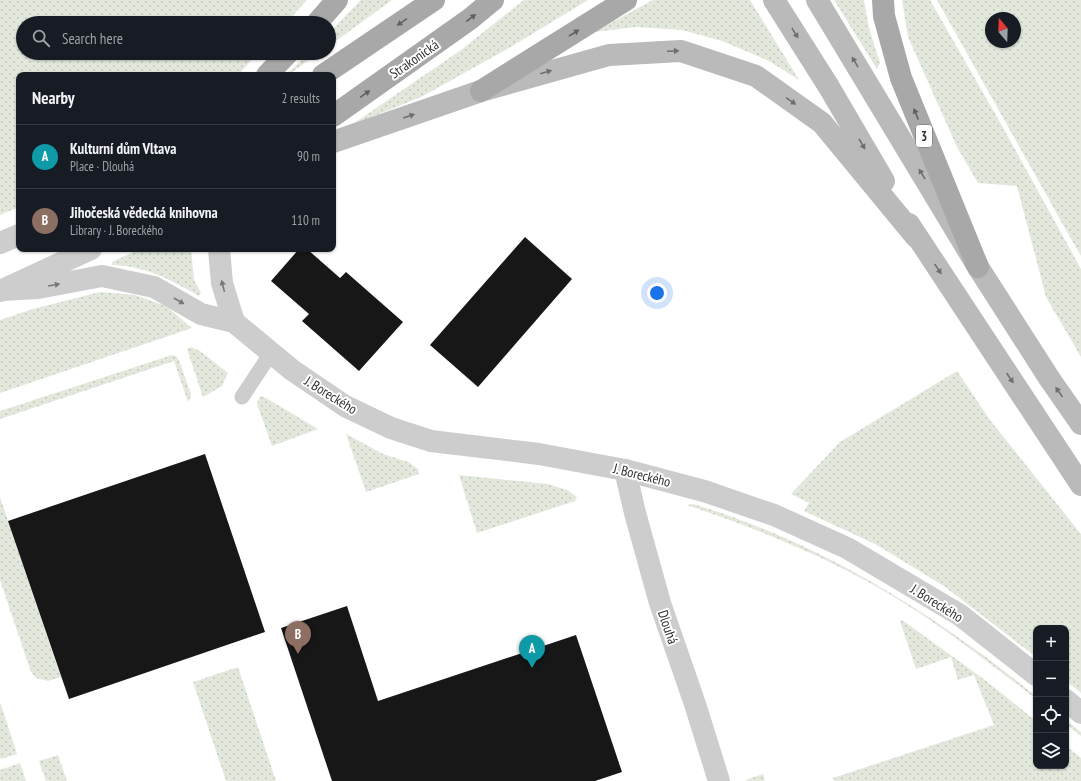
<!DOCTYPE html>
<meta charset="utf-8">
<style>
:root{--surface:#171b24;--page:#242831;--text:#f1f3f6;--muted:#9ea1a6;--line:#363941;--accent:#d34557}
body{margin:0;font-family:"PT Sans Narrow",sans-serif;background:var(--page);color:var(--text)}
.controls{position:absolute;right:12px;bottom:12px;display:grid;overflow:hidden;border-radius:8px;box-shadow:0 1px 3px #0004}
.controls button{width:36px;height:36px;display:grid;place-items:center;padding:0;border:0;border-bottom:1px solid var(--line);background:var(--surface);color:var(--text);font:20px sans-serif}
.compass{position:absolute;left:985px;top:12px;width:36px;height:36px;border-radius:50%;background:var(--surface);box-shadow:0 1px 3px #0004;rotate:341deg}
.you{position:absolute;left:657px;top:293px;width:14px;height:14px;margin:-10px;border:3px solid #fff;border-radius:50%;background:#1a73e8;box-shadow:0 0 0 6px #1a73e833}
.badge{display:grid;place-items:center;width:26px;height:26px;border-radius:50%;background:var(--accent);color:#fff;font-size:13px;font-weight:700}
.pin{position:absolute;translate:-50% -33px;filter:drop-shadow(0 1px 2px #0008)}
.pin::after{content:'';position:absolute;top:21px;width:14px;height:12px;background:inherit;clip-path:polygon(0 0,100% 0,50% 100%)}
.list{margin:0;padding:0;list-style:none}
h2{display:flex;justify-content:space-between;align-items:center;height:52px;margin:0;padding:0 16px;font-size:17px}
h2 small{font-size:13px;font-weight:400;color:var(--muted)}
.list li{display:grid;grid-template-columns:26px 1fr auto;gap:12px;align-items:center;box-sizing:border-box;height:64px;padding:0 16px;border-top:1px solid var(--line)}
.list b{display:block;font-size:15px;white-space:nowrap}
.list p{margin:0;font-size:13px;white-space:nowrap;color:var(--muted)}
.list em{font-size:13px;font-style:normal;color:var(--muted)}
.icon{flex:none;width:22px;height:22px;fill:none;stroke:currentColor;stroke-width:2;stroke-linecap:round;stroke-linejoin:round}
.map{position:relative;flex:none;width:1081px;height:781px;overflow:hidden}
.search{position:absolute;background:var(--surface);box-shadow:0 1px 3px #0004;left:16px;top:16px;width:320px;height:44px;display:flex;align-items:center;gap:10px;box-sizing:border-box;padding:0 14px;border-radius:22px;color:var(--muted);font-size:15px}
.panel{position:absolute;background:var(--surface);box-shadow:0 1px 3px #0004;left:16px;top:72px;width:320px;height:180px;border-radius:8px}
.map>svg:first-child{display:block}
</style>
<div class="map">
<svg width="1081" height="781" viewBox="0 0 1081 781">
<defs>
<pattern id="grass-dots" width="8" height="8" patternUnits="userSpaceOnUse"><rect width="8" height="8" fill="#e3e8dc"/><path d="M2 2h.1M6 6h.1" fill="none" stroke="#c3c7bd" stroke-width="1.8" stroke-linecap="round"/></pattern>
</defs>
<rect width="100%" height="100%" fill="#fff"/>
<!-- grass -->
<g fill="url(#grass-dots)" fill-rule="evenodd">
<polygon points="0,0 307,0 286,23 23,23 23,53 258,53 238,75 19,75 19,207 0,215"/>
<polygon points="361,0 392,0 329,46 329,33"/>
<polygon points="524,0 588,0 509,48 423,96 350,126 461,50"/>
<polygon points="653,0 750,0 799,80 769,61 722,41 682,30 636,27 594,32"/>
<polygon points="834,0 864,0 869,28 880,63 877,69"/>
<polygon points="902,0 930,0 1001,124 1081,269 1081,357 1046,297 1017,186 978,183 957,147 908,37"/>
<path d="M937,0H1081V256L1066,230ZM991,18H1015V42H991Z"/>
<polygon points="309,53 319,53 288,75 286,75"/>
<path d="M140,249H191L194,280L201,293L199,296C171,280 146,266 112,265V262Z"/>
<polygon points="100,292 135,295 166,306 192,328 0,393 0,320 33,309"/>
<polygon points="191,347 200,351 228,373 222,386 203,397 187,349"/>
<polygon points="172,355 176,356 179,360 191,394 190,399 188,402 174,361 0,419 0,411"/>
<polygon points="957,371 990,420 1081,534 1081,693 1066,681 1066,628 1036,628 1036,657 944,586 875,544 804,511 809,503 791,494 840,442"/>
<polygon points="260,396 266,398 318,429 272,446 257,404"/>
<polygon points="346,434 383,454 408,462 418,469 419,474 366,492"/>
<polygon points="459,475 548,484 567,490 577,497 575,501 477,533"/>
<polygon points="0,497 61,677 48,681 36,678 31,672 0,580"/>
<path d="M693,504C820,542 933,613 1036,696V699C993,666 950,632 904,603C838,561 761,530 687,505Z"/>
<polygon points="902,620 985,680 1036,721 1036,766 1066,766 1066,746 1081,758 1081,781 834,781 833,778 994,725 974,675 958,680 951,657 916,669 900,621"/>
<polygon points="238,667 276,781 226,781 193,682"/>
<polygon points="0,702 17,754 1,759 0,757"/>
<polygon points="1066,720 1081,732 1081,736 1066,724"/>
<polygon points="58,755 67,781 46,781 39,761"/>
<polygon points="20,763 26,781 0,781 0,770"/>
<polygon points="763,774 765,781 747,781 746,780"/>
</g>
<!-- building -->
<g fill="#171717">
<polygon points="525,237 572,279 478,387 430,345"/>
<polygon points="299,249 307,249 340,278 346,272 403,322 359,371 302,321 309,314 271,281"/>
<polygon points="205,454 265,632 69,699 8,521"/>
<polygon points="347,606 378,701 576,635 622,772 595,781 332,781 281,628"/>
</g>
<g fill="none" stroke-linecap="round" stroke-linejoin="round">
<!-- service -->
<polyline stroke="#cdcdcd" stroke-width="15" points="242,397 271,353"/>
<!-- minor -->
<g stroke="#cdcdcd" stroke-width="22">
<polyline points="219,249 222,283 234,322"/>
<polyline points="3,290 38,288 102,276 154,287 201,314 234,322 292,370 345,406 391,428 431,441 539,454 625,470 704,491 774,515 847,548 960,615 1036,675"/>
<polyline points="625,470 635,513 660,603 695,704 719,781"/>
<polyline points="1066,700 1081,713"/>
</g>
<!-- tertiary -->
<g stroke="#cdcdcd" stroke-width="22">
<polyline points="0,243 19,235"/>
<polyline points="0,291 91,249"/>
</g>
<!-- secondary -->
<g stroke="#bababa" stroke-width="22">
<polyline points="774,0 829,87 884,181"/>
<polyline points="817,0 978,267 1049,378 1081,424"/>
<polyline points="333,142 481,91 609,55 681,51 756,76 822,123 916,237"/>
<polyline points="909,224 1081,485"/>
</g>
<!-- primary -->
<g stroke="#a8a8a8" stroke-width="22">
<polyline points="883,0 884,16 901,78 978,267"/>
<polyline points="317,23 337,0"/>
<polyline points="267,75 288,53"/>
<polyline points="323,75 434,0"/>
<polyline points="481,91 626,0"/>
<polyline points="333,116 470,19 493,0"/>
</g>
</g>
<!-- one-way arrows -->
<defs><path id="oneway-solid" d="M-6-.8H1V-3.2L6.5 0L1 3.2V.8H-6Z"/></defs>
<g fill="#606060">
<use href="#oneway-solid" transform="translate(471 18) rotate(-37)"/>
<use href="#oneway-solid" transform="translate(402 22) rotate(146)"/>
<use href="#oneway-solid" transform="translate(574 33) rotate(-32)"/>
<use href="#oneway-solid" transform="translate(365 94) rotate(-35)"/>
<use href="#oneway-solid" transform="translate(916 114) rotate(-112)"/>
</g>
<g fill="#6e6e6e">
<use href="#oneway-solid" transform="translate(795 33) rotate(58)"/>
<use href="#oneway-solid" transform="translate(673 51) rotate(-3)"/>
<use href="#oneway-solid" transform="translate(855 62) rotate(-121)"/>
<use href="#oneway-solid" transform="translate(546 72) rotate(-16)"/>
<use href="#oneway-solid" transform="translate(791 101) rotate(35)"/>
<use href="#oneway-solid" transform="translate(409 116) rotate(-19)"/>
<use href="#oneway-solid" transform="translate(862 144) rotate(60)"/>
<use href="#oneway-solid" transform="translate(922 174) rotate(-121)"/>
<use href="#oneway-solid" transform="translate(938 269) rotate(56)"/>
<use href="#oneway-solid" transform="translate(1010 378) rotate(56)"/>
<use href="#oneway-solid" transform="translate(1059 392) rotate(-125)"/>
</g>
<g fill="#777">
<use href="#oneway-solid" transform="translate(54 285) rotate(-10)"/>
<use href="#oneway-solid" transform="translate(223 286) rotate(-104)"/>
<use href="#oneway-solid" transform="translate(179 301) rotate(30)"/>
</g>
<g text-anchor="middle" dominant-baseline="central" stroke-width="4" stroke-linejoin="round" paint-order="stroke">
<!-- shield labels -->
<rect fill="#fff" stroke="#6e6e6e" stroke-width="1" x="916" y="125" width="16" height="22" rx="3"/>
<g font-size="13" font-weight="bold" fill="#303030">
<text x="924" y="136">3</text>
</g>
<!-- street labels -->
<g font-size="14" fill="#303030" stroke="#fff">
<text transform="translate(414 59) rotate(-35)">Strakonická</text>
<text transform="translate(331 395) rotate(32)">J. Boreckého</text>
<text transform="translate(642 475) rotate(14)">J. Boreckého</text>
<text transform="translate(937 603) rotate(32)">J. Boreckého</text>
<text transform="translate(668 627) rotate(71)">Dlouhá</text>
</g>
</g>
</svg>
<div class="controls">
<button>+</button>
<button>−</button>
<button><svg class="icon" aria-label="locate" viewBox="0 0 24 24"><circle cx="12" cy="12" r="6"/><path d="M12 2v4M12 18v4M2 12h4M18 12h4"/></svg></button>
<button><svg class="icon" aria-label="layers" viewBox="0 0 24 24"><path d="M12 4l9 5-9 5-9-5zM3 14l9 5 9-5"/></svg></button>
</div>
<svg class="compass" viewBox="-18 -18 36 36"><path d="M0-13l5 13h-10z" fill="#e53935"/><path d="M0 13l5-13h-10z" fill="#9ea1a6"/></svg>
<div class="you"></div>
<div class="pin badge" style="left:532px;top:668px;background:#0f9aa8">A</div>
<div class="pin badge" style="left:298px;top:654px;background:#8d6e63">B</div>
<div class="search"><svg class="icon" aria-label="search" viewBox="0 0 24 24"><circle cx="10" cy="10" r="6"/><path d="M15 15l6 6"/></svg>Search here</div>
<section class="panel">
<h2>Nearby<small>2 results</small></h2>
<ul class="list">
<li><span class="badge" style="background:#0f9aa8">A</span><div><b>Kulturní dům Vltava</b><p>Place · Dlouhá</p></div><em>90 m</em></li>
<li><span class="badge" style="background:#8d6e63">B</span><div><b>Jihočeská vědecká knihovna</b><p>Library · J. Boreckého</p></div><em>110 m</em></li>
</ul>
</section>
</div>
